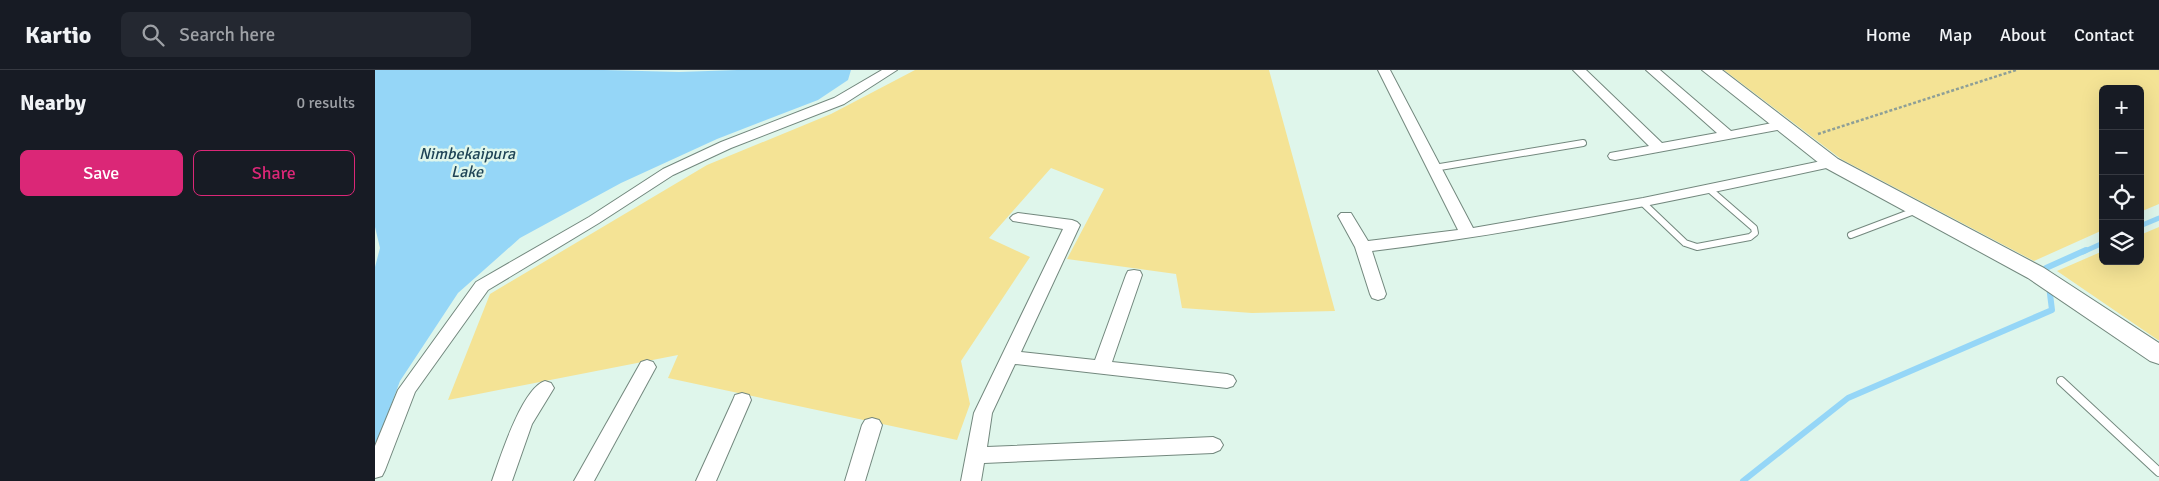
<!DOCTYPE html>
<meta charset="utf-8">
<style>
:root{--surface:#171b24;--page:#242831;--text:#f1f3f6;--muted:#9ea1a6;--line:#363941;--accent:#db2777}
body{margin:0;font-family:Signika,sans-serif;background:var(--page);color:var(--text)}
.controls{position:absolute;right:15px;top:15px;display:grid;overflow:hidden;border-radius:8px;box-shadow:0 5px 20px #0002}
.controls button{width:45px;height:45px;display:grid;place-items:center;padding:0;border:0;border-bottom:1px solid var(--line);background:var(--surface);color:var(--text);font:25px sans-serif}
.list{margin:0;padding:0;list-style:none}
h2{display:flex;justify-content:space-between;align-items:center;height:65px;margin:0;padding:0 20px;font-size:21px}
h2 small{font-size:16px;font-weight:400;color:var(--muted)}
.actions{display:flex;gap:10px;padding:15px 20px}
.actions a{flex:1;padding:11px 0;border:1px solid var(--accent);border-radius:8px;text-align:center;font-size:18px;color:var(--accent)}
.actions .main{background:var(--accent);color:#fff}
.icon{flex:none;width:28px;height:28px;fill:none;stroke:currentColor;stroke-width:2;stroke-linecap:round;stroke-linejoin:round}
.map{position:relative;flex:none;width:1784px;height:411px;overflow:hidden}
header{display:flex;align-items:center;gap:30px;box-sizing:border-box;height:70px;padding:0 25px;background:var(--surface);border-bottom:1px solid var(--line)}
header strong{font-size:24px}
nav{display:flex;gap:28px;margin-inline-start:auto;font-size:18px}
.search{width:350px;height:45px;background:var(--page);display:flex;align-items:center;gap:12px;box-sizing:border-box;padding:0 18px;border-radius:8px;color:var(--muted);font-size:19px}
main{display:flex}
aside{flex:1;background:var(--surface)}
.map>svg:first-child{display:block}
</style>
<header>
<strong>Kartio</strong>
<div class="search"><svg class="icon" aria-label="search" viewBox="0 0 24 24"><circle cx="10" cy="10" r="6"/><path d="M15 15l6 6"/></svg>Search here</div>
<nav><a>Home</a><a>Map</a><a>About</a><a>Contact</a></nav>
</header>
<main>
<aside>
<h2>Nearby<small>0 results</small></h2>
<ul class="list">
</ul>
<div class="actions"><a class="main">Save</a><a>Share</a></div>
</aside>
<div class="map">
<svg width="1784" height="411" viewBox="0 0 1784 411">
<rect width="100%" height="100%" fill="#dff6eb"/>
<!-- green -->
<g fill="#f4e395">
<polygon points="540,0 894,0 960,241 877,243 807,238 801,204 692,189 729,119 676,98 614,168 655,187 586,291 595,334 582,370 293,308 303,285 73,330 115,224 332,95 456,44"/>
<polygon points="1349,0 1784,0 1784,134 1765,142 1765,19 1728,19 1728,160 1659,191 1466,89"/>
<polygon points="1784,157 1784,270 1783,270 1682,201 1728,181 1728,191 1765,191 1765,165"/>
</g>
<!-- water -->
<polygon fill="#95d6f7" points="0,0 229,0 304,2 362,0 476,0 473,10 443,30 342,69 246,113 145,168 83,223 25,311 0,378 0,197 5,178 0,157"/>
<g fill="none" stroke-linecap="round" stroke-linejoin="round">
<!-- stream-far1 -->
<g stroke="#95d6f7" stroke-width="5">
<polyline points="1765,156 1784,148"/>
<polyline points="1708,182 1728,173"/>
</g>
<!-- stream -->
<g stroke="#95d6f7" stroke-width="6">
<polyline points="1672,207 1671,198 1711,180"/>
<polyline points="1368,411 1473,328 1677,240 1674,216"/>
</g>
<!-- lane-far1 casing -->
<g stroke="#73887e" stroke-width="8">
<g id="lane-far1">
<polyline points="1059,98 1208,73"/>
<polyline points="1268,133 1310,173 1322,177 1375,167 1380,163 1379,158 1334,119"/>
<polyline points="1476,165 1542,140"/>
</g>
</g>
<!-- lane casing -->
<g stroke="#73887e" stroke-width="10">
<polyline id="lane" points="1686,311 1784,402"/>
</g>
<!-- street casing -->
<g stroke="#73887e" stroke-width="2">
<g id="street">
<polygon points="507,0 522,0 469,34 356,78 298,105 224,153 113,220 40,322 10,400 7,406 0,408 0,376 23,320 101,212 214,147 288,99 346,72 459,28"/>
<path d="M1003,0H1015L1098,158L1268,128L1456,89L1463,93L1456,97C1304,130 1152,162 997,181L1011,224L1009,228L1003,230L997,228L995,224L980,177L963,146L966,143H976L993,171L1083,160Z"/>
<polygon points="1198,0 1211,0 1287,73 1342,63 1271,0 1285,0 1356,61 1408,51 1415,55 1408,59 1240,90 1235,89 1233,86 1235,83 1274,76"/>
<polygon points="643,143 697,150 702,152 705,155 646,282 720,290 751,205 753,201 759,200 765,201 767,205 737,292 852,304 858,306 861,311 858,316 852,318 640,294 617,343 612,377 838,367 845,370 848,375 845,380 838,383 609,393 606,411 586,411 599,343 688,159 638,151 635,148 638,145"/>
<polygon points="272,290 278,292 281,297 219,411 199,411 266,292"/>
<path d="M170,311L176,313L179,318L157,354L137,411H117C125,388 147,318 170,311Z"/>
<polygon points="367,323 374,325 376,330 341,411 321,411 358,330 360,325"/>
<polygon points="497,348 504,350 507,355 490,411 470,411 487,355 490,350"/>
</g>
</g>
<!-- secondary casing -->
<g stroke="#73887e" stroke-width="2">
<polygon id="secondary" points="1327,0 1347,0 1463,89 1669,198 1784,273 1784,294 1775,291 1653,208 1449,97"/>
</g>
<!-- path -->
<polyline stroke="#8e9f97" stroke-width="2.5" stroke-dasharray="3 2" stroke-linecap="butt" points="1443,64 1641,0"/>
<!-- lane-far1 -->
<use href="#lane-far1" stroke="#fff" stroke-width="6"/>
<!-- lane -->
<use href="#lane" stroke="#fff" stroke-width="8"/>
<!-- street -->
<use href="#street" fill="#fff" fill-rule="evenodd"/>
<!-- secondary -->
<use href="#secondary" fill="#fff" fill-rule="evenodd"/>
</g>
<g text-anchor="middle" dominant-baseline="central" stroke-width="5" stroke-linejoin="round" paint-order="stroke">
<!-- water labels -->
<g font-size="16" font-style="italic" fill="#1f4456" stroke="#dff6eb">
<text x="92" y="84">Nimbekaipura<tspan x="92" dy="18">Lake</tspan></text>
</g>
</g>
</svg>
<div class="controls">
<button>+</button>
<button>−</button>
<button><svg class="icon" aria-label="locate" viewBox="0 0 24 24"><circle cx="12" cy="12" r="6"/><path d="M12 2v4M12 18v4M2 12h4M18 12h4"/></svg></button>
<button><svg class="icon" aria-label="layers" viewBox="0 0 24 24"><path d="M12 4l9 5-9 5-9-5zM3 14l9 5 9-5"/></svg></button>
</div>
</div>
</main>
